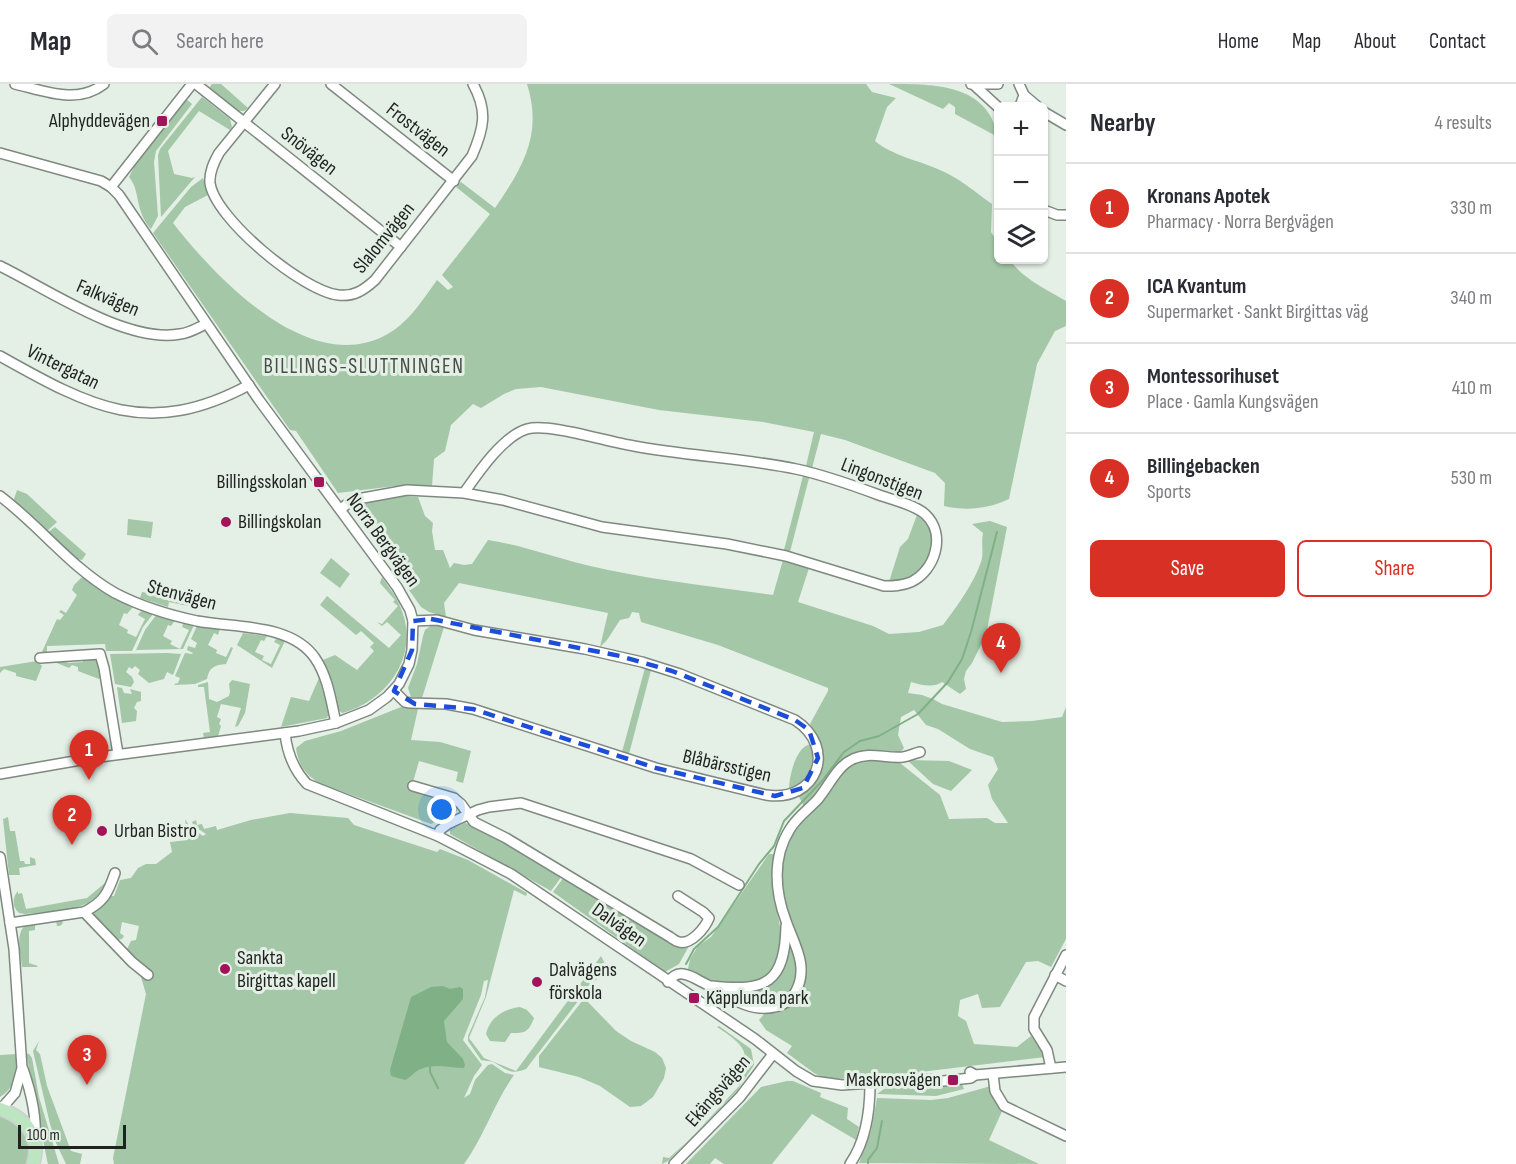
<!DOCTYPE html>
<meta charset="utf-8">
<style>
:root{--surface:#fff;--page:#f2f2f3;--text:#2b2b33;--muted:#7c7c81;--line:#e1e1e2;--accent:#d93025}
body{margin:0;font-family:"Sofia Sans Condensed",sans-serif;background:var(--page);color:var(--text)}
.controls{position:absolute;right:18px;top:18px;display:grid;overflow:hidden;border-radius:9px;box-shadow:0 2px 4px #0004}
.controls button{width:54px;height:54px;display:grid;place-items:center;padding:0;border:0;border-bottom:2px solid var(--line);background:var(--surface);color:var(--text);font:30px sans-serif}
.scale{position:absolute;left:18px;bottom:15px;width:108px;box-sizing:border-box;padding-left:6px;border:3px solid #1f221f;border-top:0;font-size:16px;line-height:21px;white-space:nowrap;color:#1f221f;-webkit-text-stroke:4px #e4efe5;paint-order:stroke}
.you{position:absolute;left:442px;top:726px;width:21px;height:21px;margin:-15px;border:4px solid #fff;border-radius:50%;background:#1a73e8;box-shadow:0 0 0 9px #1a73e833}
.badge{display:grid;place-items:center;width:39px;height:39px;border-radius:50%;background:var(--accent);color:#fff;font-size:20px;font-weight:700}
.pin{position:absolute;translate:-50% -50px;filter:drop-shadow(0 2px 3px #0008)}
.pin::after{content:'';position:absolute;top:32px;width:21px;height:18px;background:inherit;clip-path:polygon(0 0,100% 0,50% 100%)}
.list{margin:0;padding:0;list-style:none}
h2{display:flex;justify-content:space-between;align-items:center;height:78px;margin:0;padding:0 24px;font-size:26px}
h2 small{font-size:20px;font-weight:400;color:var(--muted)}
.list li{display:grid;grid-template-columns:39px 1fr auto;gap:18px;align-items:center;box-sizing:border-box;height:90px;padding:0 24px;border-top:2px solid var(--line)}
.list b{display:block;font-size:22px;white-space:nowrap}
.list p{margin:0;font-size:20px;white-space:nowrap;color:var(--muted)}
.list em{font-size:20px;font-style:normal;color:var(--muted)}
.actions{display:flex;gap:12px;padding:18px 24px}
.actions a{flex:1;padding:14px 0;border:2px solid var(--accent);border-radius:9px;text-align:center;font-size:21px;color:var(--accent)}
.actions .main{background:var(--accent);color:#fff}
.icon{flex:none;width:33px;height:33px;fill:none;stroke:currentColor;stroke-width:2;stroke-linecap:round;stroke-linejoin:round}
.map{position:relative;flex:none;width:1066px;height:1080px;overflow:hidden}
header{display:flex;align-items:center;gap:36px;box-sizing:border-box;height:84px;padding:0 30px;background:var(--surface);border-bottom:2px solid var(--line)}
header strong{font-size:28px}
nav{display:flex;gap:33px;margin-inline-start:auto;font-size:21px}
.search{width:420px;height:54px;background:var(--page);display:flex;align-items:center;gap:15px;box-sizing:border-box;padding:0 21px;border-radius:9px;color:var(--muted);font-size:22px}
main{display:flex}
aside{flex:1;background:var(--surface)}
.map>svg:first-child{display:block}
</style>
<header>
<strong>Map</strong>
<div class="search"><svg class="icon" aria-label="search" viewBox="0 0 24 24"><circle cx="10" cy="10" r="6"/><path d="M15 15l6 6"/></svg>Search here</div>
<nav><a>Home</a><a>Map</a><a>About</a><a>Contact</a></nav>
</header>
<main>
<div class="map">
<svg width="1066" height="1080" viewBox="0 0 1066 1080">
<rect width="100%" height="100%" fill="#e4efe5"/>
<!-- green -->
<g fill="#a3c7a7">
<polygon points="212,0 221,0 248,24 244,27 237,27 209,4"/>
<path d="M527,0H866L872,8L896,14L887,23L875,57C893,72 918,76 940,86C959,94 975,108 992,120L991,148L998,159V176H1010C1023,195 1046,205 1066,217V242L1055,247L1037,280L1009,415C988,425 966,427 944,422L945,399L935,389L845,356L821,350L812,384L806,382L814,348L763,338L659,326L541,303L516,305L504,310L481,324L473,320L451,341L445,367L434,375L432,402H395L338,409L296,347L290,346L153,149L191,103L203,94L208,111L185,123L173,139C215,193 307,291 384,252C407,241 422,217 437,196L448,206L453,203L442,191L490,130L456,103L461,98L495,124C523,83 543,50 527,0Z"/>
<path d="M889,0C936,0 988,0 998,53L955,30V23L949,19L943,25Z"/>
<polygon points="202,13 230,35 232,43 230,46 199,27 168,67 174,90 192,94 195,93 161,133 158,71 160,65"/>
<path d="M186,15L192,20L156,67L154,78L158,132L151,145C134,126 141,107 129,93L136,79Z"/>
<polygon points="803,392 809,394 790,468 784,466"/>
<polygon points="17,406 27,410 57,438 46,448 13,418"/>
<path d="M406,412L418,413L425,432L433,439L432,447L435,466H443L450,484L454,479L464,481L472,480L488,456C522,461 553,473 586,481C648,496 711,502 773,511L783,476L809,484L798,518L873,542L889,550L919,548L943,541C957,522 973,501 981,478C984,470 981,458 983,449L972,440L990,437L1007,443L986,551L972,579L966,587L964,595L966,605L960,610L942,598C934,604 921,601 911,598L908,609L922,611L933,615L942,620L1002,638L1032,637L1062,633L1066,623V855L1051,883L1038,877L1026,878L1000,923L982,924L978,910L960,916L958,932L966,937L974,960L1017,963L1031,952L1045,973L887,992L836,995L822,993L814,989L787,969L792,962L766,946L759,936L766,928L780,925L802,900L780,807L782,772L792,747L847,682L864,674L894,676L900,679L940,711L949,735L987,734L995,739H1008L992,715L988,701L998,685L993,673L970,665L938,645L926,641L914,626L901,633L898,651L904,664L899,670L864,667L838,681L826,701L805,724L798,711L811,700L820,661L810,640L828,607V604L718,561L641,538L639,529L632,528L629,534L620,536L607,556L600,563L608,529L459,499L444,519L446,533L429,528L421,523L352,425L382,413Z"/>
<path d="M917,431C949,456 925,496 889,498L900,463L908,455Z"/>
<polygon points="128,435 153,438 151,454 127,451"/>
<polygon points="55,443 86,470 82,476 78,475 47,449"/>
<polygon points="331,474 350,490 340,504 320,489"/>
<path d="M82,493L110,512L133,523L127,530L124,529L119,541L128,546L127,549L136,553L145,535L138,531C142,524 147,527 153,530L143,543L132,567H106L105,560L47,562V570H41L57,535L60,536L64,531L59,528L61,526L66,529L77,511L72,506L74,501Z"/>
<path d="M382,493C390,505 399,516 403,530C418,575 385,618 342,629L337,625L329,591L323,576L335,571L357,586L374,567L370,563L374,559L361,547L356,551L320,521L327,512L389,564L401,551L387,538L382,542L377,538L382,540L398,522L393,518L395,516L380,499Z"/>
<polygon points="142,508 197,517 193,523 169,518 168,523 140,514"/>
<polygon points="157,530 175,536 171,542 168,541 163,552 172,557 170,560 180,565 189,546 182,543 183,540 187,538 194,541 183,565 136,566 145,546"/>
<polygon points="433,540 444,543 422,614 411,613 408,604 417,580 423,552 425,546"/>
<path d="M197,542L220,545L218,551L214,549L208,561L217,566L216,569L226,573L231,563L233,564L226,580C215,581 209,583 207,595L195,600L175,601L174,600L178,599L180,594L175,592L185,569L192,570L193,569L187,566L188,562L195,564L197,559L191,555Z"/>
<polygon points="243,549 267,552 264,557 261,556 255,568 264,572 262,576 271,580 280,561 274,558 276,555 285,557 272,584 237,561"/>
<polygon points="167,569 181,570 173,591 167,588 164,595 149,599 138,590 140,586 135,582 132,585 129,583 126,588 132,593 134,598 131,603 115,600 110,570"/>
<polygon points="96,574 102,592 99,595 78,587 78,583 72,581 69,584 52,577 64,575 68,579 83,578 83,576"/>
<polygon points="37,577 42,582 36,597 16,592 16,589 4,585 0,589 0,583"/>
<polygon points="645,584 651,586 629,670 622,668"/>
<polygon points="319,594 329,629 327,634 281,643 291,613 309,617"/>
<polygon points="232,596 250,600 245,629 238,642 235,643 241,624 221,620 217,633 221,635 219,640 221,642 218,652 204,654 203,649 210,648 204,603 198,603 198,601 208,598 209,615 217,618 229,612 230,608 229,600"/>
<polygon points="117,603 122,604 124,609 132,610 130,605 141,608 141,617 137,618 134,624 137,627 136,637 122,639"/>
<path d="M401,623L418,625L411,656L440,658L471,667L463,699L456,697L458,688L419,677L411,705L452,717L458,725L456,728L431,740L319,699C305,690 298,680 296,664L305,657L341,647Z"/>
<path d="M811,660C816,681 808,696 789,706C789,692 796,662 811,660Z"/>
<polygon points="907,676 949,677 972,686 951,707 933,700"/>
<path d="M290,729L348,734L354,741L437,768L440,765L468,776L527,809L526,812L514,806L486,913L469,954L484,974L516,987L601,872L610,890L603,894L601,892L587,903L591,911L590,917L587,912H582L526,985C511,991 507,986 495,979C490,976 486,978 481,976L468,957V952L485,913L488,896L484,897L481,911L463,956L482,981L474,992L464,1014L470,1010L475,996L488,981L492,980L505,989L514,991C494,1019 484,1053 464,1080H114L113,1074L146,910L136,876L127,865L131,857L136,856L139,842L122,838L120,849L124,852L122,855L115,856L93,832V829L110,812H114L120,796L131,794L138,784L146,780H156L172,768L170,758L188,756L185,735L190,743L203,752L206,750L194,742L192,738L196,736L197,741L202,740L204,745L216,742L217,746L251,736Z"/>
<polygon points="8,733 10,747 15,747 20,777 24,777 25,780 30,780 30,773 35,775 36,781 19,784 20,791 9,791 3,735"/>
<path d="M465,739C500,749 531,773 562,792L551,807L450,750V746Z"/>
<path d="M769,770H777C777,782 775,795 775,807C776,842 802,893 745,899C722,902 707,897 688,885L690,875L698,862L711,853Z"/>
<polygon points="564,793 682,863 689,862 679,880 665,888 553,808"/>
<path d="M105,799C95,829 52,827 25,830L19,829C12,823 12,813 18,807V810L22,809L26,825L87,814Z"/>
<path d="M61,836L63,839L60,842H57L56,837L35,841V846L29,847V879L38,882L37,883H22C21,869 14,849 27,840Z"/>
<path d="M788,851C797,873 804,895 785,914C780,920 768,923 759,922C748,920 734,912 723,908L772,895Z"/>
<polygon points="583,916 587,917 616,947 631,957 655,968 662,974 666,984 664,994 653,1013 641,1022 630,1023 600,1002 579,993 539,983 539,972"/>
<path d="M520,923L527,926L534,934C528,949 525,949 511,949L505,958L490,957L486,950C490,933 504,925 520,923Z"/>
<path d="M719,942L751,965L754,981L736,1008L668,1077L662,1080L663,1073L669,1074L691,1054L740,1001L738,999C743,995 742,991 744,986C751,963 733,954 717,943Z"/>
<polygon points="39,957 36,966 40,970 47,1002 71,1067 82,1070 80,1080 66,1080 56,1059 50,1040 33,967"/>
<polygon points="26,969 29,970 32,974 39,1013 59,1080 48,1080 47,1076"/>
<path d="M17,970C18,987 16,1003 0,1013V971Z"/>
<polygon points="787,997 793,997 821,1009 820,1013 848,1024 847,1035 859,1043 856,1056 812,1030 772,1080 724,1080 715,1074 710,1080 686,1080 761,1003"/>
<polygon points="942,1000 942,1003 962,1000 964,1005 936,1012 877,1010 884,1005"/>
<polygon points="991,1002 995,1016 1003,1025 989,1056 1039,1080 859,1079 871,1047 877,1014 931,1016 948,1014"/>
<path d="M0,1031C23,1037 34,1058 26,1080H0Z"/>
</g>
<!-- water -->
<path fill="#80b086" d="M443,902L450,905L460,903L463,905V915L444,937L447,958L463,975L465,981L464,984C450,984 434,979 421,985C414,987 412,993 405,996L391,992L390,986L411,913L431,903Z"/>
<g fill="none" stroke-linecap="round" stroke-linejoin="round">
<!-- stream -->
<g stroke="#80b086" stroke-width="2">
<polyline points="686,880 694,865 718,843 759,780 774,762 784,737 822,697 844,668 860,657 879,652 918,630 948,598 962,575 971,548 997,448"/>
<polyline points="430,982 430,988 438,1004"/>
<polyline points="868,1080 868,1076 877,1064 882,1037"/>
</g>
<!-- minor casing -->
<g stroke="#7f8980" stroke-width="12">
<g id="minor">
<path d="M15,0C45,7 77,21 104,0"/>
<polyline points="196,0 401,163"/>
<path d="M275,0L219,69C214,78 209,88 210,99C215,135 303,207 338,211C354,213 364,206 375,196L472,72C484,44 488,27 473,0"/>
<polyline points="331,0 454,97"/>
<polyline points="971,0 998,0"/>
<polyline points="1019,0 1024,11 1020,22"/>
<polyline points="974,1 998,23"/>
<polyline points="1024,11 1037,22"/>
<polyline points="1044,28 1066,41"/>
<polyline points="0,69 101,97 111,103 119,111 259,316 397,503 410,526 413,537 412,566 409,580 399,600 387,613 369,626 336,639 299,647 92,674 0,690"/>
<polyline points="111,103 192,0"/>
<polyline points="1044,126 1057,131 1066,131"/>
<path d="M0,182C47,205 127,260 180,250C190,249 197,244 206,240"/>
<path d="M0,272C91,323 148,355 249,301"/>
<path d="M0,412C40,442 71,484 115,509C140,522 169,531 197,537C234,544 291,539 315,574C328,593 331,617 336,639"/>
<path d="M341,425L352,416L407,406L464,409L503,416L602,443L727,460L786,472L884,502C893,502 902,502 911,498C935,487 947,450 925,430C913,420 893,416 879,411C852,401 824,391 796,385C743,374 688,372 634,362C607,358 550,339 527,345C503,352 478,389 464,409"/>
<polyline points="40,574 100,570 104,584 118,670"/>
<path d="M394,607L405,618L410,619L446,620L473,625L656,684L766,711C817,719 838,664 795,636L680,590L642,578L585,565L474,546L437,536L413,537"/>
<path d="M285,649C287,669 293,685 307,700L438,752L511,790L755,955L796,987L813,997L842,1001L929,995L934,998L971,994L975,991"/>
<path d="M413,702L454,714L461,720L474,738L506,754L670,853C673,855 675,857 679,858C691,861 705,844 709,834L703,828L678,812"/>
<polyline points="438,752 440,746 448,740 478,726 489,723 521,719 691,775 739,801"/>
<polyline points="0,773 14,865 22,984 15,1009 1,1025"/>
<polyline points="84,828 132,878 148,891"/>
<path d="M10,839L84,828C104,818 108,809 115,789"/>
<polyline points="1055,891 1066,897"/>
<path d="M668,898C672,893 676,889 683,890C689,891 695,894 700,897C723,908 748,930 775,923C784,921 792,915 796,907C809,882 794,860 786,837C775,808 772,773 790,745C797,733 809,725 818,715C829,702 837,682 853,675C870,667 886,675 903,673C909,672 915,669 920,668"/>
<path d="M712,902C766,908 785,899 786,842"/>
<polyline points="1051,984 1047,966 1034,945 1034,933 1066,871"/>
<path d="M23,985C31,1008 37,1031 35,1056"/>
<polyline points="970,988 975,991 1066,983"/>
<polyline points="993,990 995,1007 1004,1022 1066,1052"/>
<polyline points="674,1080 740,1013 773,970"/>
<path d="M850,1080C866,1057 870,1028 870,1000"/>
</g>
</g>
<!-- major casing -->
<g stroke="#cecece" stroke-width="15">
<path id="major" d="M0,1025C25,1033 42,1053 33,1080"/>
</g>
<!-- minor -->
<use href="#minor" stroke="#fff" stroke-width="9"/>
<!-- major -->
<use href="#major" stroke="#bbe6c1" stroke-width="12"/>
</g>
<!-- marked area -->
<path fill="none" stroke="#1d4ed8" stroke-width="4.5" stroke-dasharray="12 8" stroke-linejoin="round" d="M431,535L620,572L672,587L795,636L809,646L818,674L803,704L775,712L656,684L473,625L415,620L394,607L412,566L413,537Z"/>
<!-- markers -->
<g fill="#a2135a" stroke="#e4efe5" stroke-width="2">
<rect x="156" y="31" width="12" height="12" rx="3"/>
<rect x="313" y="392" width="12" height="12" rx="3"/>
<circle cx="226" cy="438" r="6"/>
<circle cx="102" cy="747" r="6"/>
<circle cx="225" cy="885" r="6"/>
<circle cx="537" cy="898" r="6"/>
<rect x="688" y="908" width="12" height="12" rx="3"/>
<rect x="947" y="990" width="12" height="12" rx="3"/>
</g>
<g text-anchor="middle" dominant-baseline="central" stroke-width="6" stroke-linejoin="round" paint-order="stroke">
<!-- poi labels -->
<g font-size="20" fill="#1f221f" stroke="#e4efe5" text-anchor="start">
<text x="150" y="37" text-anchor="end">Alphyddevägen</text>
<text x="307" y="398" text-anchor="end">Billingsskolan</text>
<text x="238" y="438">Billingskolan</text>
<text x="114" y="747">Urban Bistro</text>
<text x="237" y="874">Sankta<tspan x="237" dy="23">Birgittas kapell</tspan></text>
<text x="549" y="886">Dalvägens<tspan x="549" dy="23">förskola</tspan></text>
<text x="706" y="914">Käpplunda park</text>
<text x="941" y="996" text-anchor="end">Maskrosvägen</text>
</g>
<!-- street labels -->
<g font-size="20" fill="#1f221f" stroke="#e4efe5">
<text transform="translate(418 46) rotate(38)">Frostvägen</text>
<text transform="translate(309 67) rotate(38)">Snövägen</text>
<text transform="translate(384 154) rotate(-51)">Slalomvägen</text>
<text transform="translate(108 214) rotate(23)">Falkvägen</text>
<text transform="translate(63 283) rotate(26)">Vintergatan</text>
<text transform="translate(882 395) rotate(21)">Lingonstigen</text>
<text transform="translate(383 456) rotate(54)">Norra Bergvägen</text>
<text transform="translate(182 511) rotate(15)">Stenvägen</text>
<text transform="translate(727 682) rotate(13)">Blåbärsstigen</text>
<text transform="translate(619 841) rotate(35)">Dalvägen</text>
<text transform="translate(718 1007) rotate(-49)">Ekängsvägen</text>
</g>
<!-- neighbourhood labels -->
<g font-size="21" letter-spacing="1.5" fill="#454d46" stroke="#e4efe5">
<text x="364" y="282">BILLINGS-SLUTTNINGEN</text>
</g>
</g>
</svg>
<div class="controls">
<button>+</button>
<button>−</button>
<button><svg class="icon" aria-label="layers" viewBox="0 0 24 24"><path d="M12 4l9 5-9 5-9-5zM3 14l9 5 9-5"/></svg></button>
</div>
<div class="scale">100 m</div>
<div class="you"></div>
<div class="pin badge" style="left:89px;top:696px">1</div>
<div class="pin badge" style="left:72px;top:761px">2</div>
<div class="pin badge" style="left:87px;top:1001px">3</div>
<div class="pin badge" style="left:1001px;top:589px">4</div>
</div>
<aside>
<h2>Nearby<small>4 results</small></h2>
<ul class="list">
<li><span class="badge">1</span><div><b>Kronans Apotek</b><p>Pharmacy · Norra Bergvägen</p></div><em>330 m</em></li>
<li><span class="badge">2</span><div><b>ICA Kvantum</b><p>Supermarket · Sankt Birgittas väg</p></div><em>340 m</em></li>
<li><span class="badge">3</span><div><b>Montessorihuset</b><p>Place · Gamla Kungsvägen</p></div><em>410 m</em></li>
<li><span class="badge">4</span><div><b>Billingebacken</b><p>Sports</p></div><em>530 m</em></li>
</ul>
<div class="actions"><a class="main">Save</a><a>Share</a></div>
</aside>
</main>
